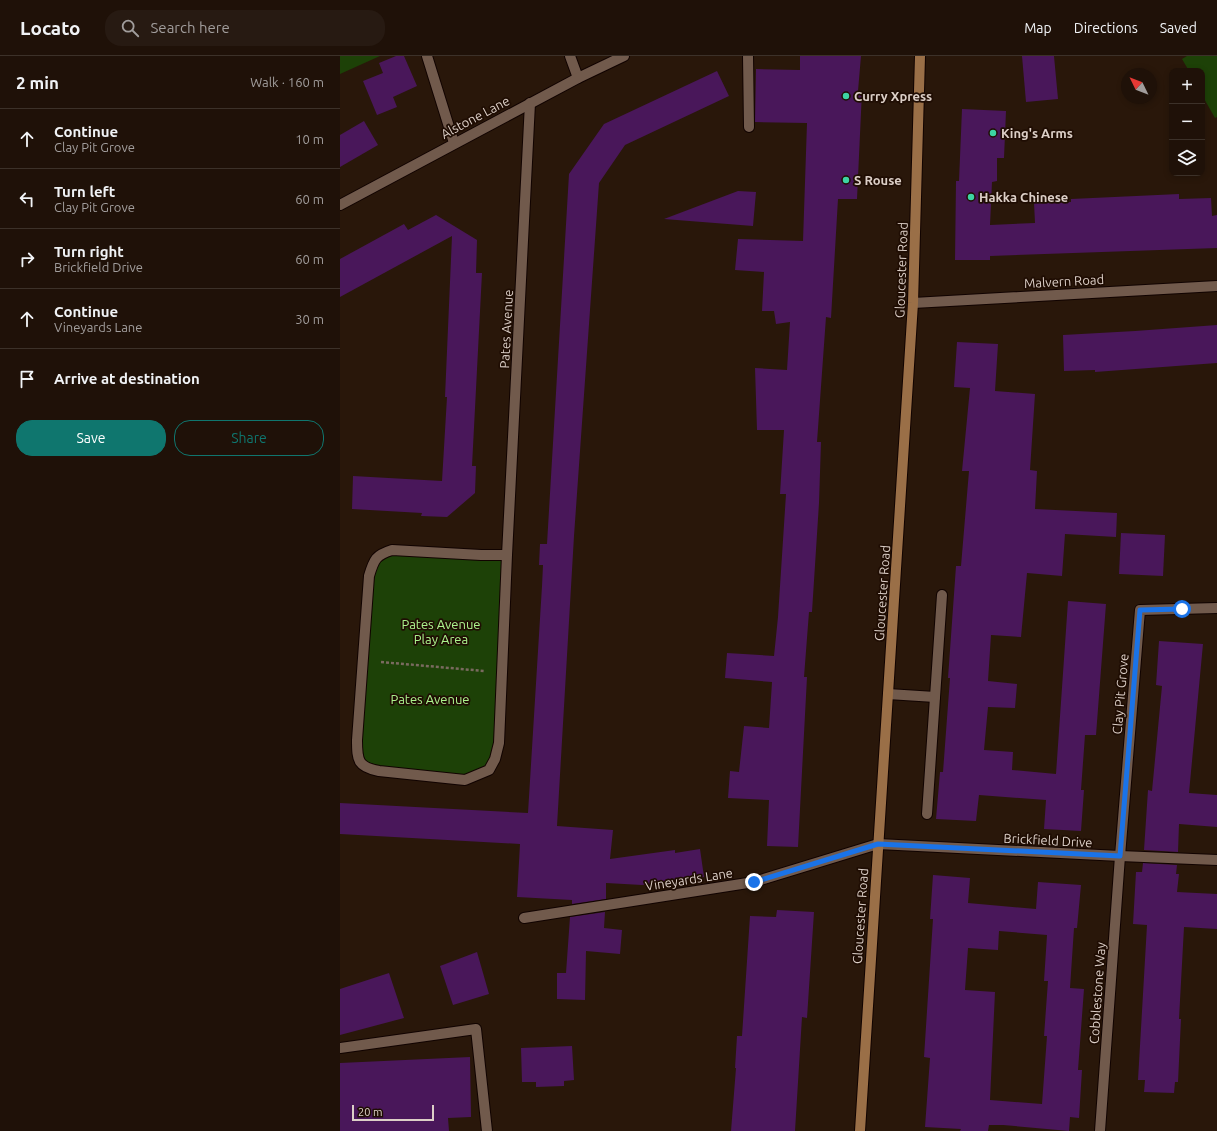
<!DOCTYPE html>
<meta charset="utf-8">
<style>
:root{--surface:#1f1108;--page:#271a12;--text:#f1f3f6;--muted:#a19d9c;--line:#3c3129;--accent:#0f766e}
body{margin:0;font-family:Ubuntu,sans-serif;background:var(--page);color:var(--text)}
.controls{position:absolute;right:12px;top:12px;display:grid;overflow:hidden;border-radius:8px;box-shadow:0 2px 6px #0003}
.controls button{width:36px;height:36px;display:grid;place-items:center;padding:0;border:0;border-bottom:1px solid var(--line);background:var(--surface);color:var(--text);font:20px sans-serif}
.compass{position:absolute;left:781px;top:12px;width:36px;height:36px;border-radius:50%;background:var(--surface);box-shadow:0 2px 6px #0003;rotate:313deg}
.scale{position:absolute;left:12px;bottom:10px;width:82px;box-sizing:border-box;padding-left:4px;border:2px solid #dccfc7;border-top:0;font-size:11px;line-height:14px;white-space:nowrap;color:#dccfc7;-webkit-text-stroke:3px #1f0d03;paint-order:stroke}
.stop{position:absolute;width:12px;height:12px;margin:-9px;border:3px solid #1a73e8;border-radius:50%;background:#fff}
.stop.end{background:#1a73e8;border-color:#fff;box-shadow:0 1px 4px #0008}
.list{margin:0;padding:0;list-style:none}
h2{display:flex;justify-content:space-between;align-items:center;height:52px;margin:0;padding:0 16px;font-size:17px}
h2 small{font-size:13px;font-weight:400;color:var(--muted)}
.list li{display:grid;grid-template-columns:26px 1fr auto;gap:12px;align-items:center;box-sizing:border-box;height:60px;padding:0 16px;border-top:1px solid var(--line)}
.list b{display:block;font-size:15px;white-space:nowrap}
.list p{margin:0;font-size:13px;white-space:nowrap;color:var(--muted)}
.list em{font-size:13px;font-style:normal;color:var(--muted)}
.actions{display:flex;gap:8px;padding:12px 16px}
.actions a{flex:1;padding:9px 0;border:1px solid var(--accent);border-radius:16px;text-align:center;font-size:14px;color:var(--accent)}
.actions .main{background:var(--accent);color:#fff}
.icon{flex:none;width:22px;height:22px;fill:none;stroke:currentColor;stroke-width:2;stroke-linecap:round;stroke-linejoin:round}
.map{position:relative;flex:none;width:877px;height:1075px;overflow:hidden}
header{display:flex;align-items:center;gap:24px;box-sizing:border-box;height:56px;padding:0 20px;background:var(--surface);border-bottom:1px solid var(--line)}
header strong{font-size:19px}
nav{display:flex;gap:22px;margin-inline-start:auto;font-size:14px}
.search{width:280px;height:36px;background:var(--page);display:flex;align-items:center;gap:10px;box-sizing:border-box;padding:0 14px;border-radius:16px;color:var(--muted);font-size:15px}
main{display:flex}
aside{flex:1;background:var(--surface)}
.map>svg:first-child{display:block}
</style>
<header>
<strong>Locato</strong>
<div class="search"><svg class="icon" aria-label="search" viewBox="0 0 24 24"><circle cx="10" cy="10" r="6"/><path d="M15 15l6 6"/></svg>Search here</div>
<nav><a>Map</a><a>Directions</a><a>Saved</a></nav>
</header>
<main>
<aside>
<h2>2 min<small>Walk · 160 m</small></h2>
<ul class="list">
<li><svg class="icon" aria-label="ahead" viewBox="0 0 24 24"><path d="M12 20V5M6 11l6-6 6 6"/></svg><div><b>Continue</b><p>Clay Pit Grove</p></div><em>10 m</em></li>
<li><svg class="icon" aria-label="left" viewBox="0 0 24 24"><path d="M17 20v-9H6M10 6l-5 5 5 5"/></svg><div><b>Turn left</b><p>Clay Pit Grove</p></div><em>60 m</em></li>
<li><svg class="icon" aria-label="right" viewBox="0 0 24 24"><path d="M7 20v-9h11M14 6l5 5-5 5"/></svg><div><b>Turn right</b><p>Brickfield Drive</p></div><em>60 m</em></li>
<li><svg class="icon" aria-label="ahead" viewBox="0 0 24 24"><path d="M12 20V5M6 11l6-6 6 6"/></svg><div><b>Continue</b><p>Vineyards Lane</p></div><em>30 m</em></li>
<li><svg class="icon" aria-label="arrive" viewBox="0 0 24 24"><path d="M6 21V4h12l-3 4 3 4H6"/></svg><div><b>Arrive at destination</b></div></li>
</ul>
<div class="actions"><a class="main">Save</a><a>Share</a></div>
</aside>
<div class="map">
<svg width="877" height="1075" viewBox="0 0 877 1075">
<rect width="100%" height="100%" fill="#29170a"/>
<!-- green -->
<g fill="#1d4107">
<polygon points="0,0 40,0 0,18"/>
<polygon points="847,0 877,0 877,61 875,62 862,39 862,15 849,15 842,3"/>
<polygon points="40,498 167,499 159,687 149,714 125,724 28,713 17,684 29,520"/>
</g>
<!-- building -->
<g fill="#49175a" fill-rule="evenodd">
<polygon points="56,0 64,0 77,30 53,41 57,51 37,59 23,25 43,17 39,7"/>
<polygon points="460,0 521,0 518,35 522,35 517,143 498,143 491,262 486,261 477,386 481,386 479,447 472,556 469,556 464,621 467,621 458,791 427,790 429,744 388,742 390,715 399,716 404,670 429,672 432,626 385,622 387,597 434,600 438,561 446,438 440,438 444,374 417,374 415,312 447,314 450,266 436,268 434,255 422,255 424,216 395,214 398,183 463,185 467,67 415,66 416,13 460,14"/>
<polygon points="682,0 714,0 718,43 686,46"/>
<polygon points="377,15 389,40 285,89 259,127 234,480 217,770 273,774 270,803 335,794 335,797 360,793 364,821 302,829 266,827 266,843 232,848 232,844 177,841 180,788 0,778 0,747 188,757 202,530 203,509 199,509 200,488 207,488 229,118 264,68"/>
<polygon points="622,53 666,55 664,102 657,102 657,125 652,126 650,169 695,167 694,147 731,146 731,143 839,138 839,143 871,142 872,160 877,159 877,192 650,200 650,204 615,204 616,125 619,125"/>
<polygon points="24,65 38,89 0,111 0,79"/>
<polygon points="398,135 416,136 413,170 324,163"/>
<polygon points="96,159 137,184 136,217 142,217 132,410 136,410 135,437 107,461 81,460 82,457 12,453 13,420 102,425 107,341 105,341 112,180 0,241 0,203 64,168 68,174"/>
<polygon points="877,269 877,307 755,316 755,314 724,315 723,279 795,275"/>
<polygon points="617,286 658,288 655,335 695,338 690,414 697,415 695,453 777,457 776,481 725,478 722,520 687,517 681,581 651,579 648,625 677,628 675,652 648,651 644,694 673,696 672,714 716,718 728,545 766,548 756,679 745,679 741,734 744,734 741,775 704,773 706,744 639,739 636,765 596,763 600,716 603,716 610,622 608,622 616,510 621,510 629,415 622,415 630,332 614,331"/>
<polygon points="781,477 825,479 823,520 779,518"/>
<polygon points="819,585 863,588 849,737 877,739 877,771 839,768 838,796 804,794 808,734 812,735 822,630 816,629"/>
<polygon points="803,807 837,809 836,818 839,818 837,836 877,838 877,873 844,871 839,963 841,963 838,1026 835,1026 834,1037 804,1036 805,1024 798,1024 807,869 793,868 796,816 802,816"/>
<path d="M593,819L630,822L628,847L696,853L698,826L741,829L737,872H734L730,932L744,933L738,1014H742L739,1062L730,1061L729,1075L663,1069H649L648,1075H620L621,1073L585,1071L590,1002L584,1001L593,863H590ZM659,875L707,879L704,925H708L704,980H707L702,1048L650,1044L655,936L625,934L628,892L658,894Z"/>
<polygon points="437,854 474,856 467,962 462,961 455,1075 391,1075 396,1012 395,1012 397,980 402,980 410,860 436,861"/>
<polygon points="265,856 264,872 282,874 280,898 246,895 245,944 217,943 217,917 226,917 230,861"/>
<polygon points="137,896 149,938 113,949 100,910"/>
<polygon points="49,917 64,962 0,979 0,933"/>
<polygon points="232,990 234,1024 224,1025 224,1030 196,1031 196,1026 182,1026 181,992"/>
<polygon points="130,1001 131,1061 108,1062 109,1075 0,1075 0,1007"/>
</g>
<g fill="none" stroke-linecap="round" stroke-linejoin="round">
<!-- service casing -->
<g stroke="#110300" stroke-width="12">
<g id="service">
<polyline points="408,0 409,71"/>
<polyline points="548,638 595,641"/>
<polyline points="587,758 602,539"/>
<polyline points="0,992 136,973 147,1075"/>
</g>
</g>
<!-- minor casing -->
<g stroke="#110300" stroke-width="12">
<g id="minor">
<polyline points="87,0 114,87"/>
<polyline points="230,0 238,22"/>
<path d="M167,499L159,687L155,703L149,714L125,724L39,715C18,711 17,705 17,684L29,520C34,503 36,499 52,494L141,499H167L190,47"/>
<polyline points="184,862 414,826 538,788 780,800 877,804"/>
<polyline points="760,1075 780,800 800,554 877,552"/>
</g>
</g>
<!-- tertiary casing -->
<g stroke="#110300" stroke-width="12">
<g id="tertiary">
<polyline points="0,149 238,22 284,0"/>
<polyline points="573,247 877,230"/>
</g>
</g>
<!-- secondary casing -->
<g stroke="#110300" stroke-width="12">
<polyline id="secondary" points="520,1075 573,247 580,0"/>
</g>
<!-- path -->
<polyline stroke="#7a6a5f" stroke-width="2.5" stroke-dasharray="3 2" stroke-linecap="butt" points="41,606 144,615"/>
<!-- service -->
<use href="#service" stroke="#715a4c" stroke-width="10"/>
<!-- minor -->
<use href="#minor" stroke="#715a4c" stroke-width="10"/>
<!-- tertiary -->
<use href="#tertiary" stroke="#715a4c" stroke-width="10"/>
<!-- secondary -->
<use href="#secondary" stroke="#9a6f47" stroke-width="10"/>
</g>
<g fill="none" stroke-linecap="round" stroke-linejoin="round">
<!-- route -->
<polyline stroke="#1a73e8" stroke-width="5" points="414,826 538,788 780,800 800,554 842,553"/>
</g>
<!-- markers -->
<g fill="#3dd4a3" stroke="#1f0d03" stroke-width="1.5">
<circle cx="506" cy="40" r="4"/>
<circle cx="653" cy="77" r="4"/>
<circle cx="506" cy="124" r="4"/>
<circle cx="631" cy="141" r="4"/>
</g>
<g text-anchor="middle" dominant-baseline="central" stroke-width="3.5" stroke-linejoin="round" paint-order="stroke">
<!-- poi labels -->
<g font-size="13" font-weight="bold" fill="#dccfc7" stroke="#1f0d03" text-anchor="start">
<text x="514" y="40">Curry Xpress</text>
<text x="661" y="77">King's Arms</text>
<text x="514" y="124">S Rouse</text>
<text x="639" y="141">Hakka Chinese</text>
</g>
<!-- street labels -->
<g font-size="13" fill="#dccfc7" stroke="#1f0d03">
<text transform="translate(135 61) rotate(-28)">Alstone Lane</text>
<text transform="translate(561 214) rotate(-88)">Gloucester Road</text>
<text transform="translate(724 225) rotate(-3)">Malvern Road</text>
<text transform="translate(166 273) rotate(-87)">Pates Avenue</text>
<text transform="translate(542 537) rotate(-86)">Gloucester Road</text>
<text transform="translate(780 638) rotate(-85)">Clay Pit Grove</text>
<text transform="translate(708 784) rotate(3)">Brickfield Drive</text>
<text transform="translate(349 823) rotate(-9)">Vineyards Lane</text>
<text transform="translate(520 860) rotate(-86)">Gloucester Road</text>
<text transform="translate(757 937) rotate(-86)">Cobblestone Way</text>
</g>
<!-- park labels -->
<g font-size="13" fill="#acf38d" stroke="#1f0d03">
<text x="101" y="568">Pates Avenue<tspan x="101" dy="15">Play Area</tspan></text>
<text x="90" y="643">Pates Avenue</text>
</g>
</g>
</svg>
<div class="controls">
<button>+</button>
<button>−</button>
<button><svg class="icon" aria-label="layers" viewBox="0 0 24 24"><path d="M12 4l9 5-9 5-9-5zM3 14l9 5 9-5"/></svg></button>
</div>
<svg class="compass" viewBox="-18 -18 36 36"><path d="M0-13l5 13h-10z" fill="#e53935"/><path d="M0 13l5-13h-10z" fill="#a19d9c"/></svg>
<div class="scale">20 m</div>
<div class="stop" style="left:842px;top:553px"></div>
<div class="stop end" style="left:414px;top:826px"></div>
</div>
</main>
